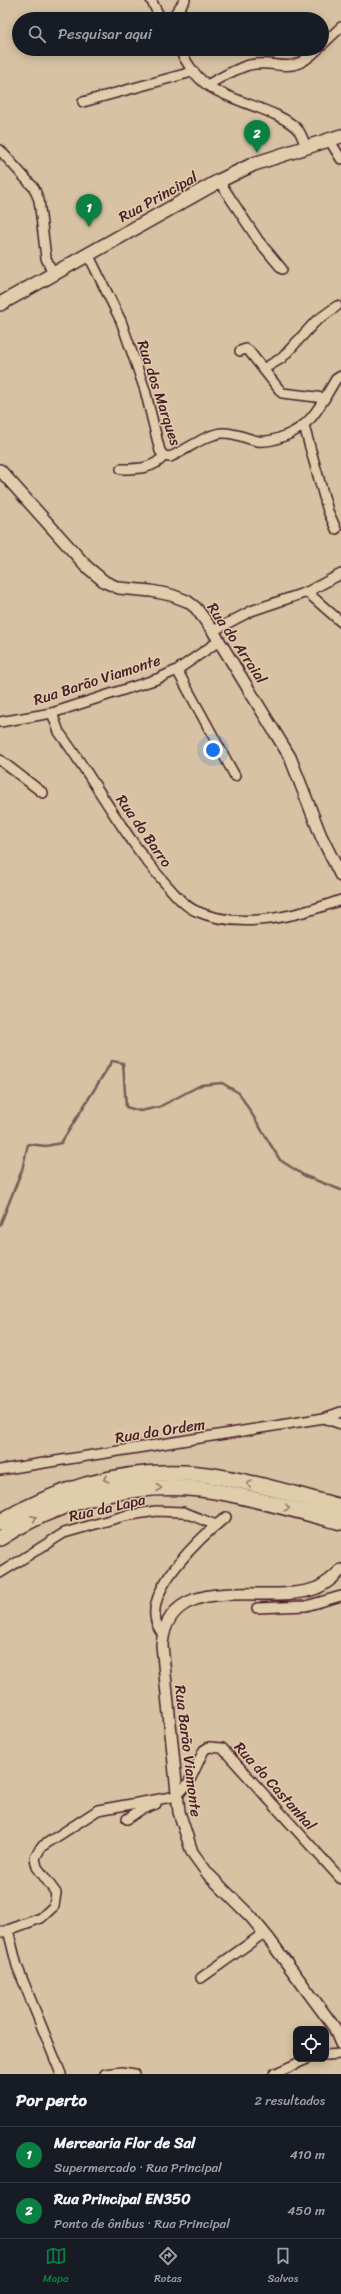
<!DOCTYPE html>
<html lang="pt">
<meta charset="utf-8">
<style>
:root{--surface:#171b24;--page:#242831;--text:#f1f3f6;--muted:#9ea1a6;--line:#363941;--accent:#0b8043}
body{margin:0;font-family:Sriracha,sans-serif;background:var(--page);color:var(--text)}
.controls{position:absolute;right:12px;bottom:12px;display:grid;overflow:hidden;border-radius:8px;box-shadow:0 2px 10px #0003}
.controls button{width:36px;height:36px;display:grid;place-items:center;padding:0;border:0;border-bottom:1px solid var(--line);background:var(--surface);color:var(--text);font:20px sans-serif}
.you{position:absolute;left:213px;top:750px;width:14px;height:14px;margin:-10px;border:3px solid #fff;border-radius:50%;background:#1a73e8;box-shadow:0 0 0 6px #1a73e833}
.badge{display:grid;place-items:center;width:26px;height:26px;border-radius:50%;background:var(--accent);color:#fff;font-size:13px;font-weight:700}
.pin{position:absolute;translate:-50% -33px;filter:drop-shadow(0 1px 2px #0008)}
.pin::after{content:'';position:absolute;top:21px;width:14px;height:12px;background:inherit;clip-path:polygon(0 0,100% 0,50% 100%)}
.list{margin:0;padding:0;list-style:none}
h2{display:flex;justify-content:space-between;align-items:center;height:52px;margin:0;padding:0 16px;font-size:17px}
h2 small{font-size:13px;font-weight:400;color:var(--muted)}
.list li{display:grid;grid-template-columns:26px 1fr auto;gap:12px;align-items:center;box-sizing:border-box;height:56px;padding:0 16px;border-top:1px solid var(--line)}
.list b{display:block;font-size:15px;white-space:nowrap}
.list p{margin:0;font-size:13px;white-space:nowrap;color:var(--muted)}
.list em{font-size:13px;font-style:normal;color:var(--muted)}
.icon{flex:none;width:22px;height:22px;fill:none;stroke:currentColor;stroke-width:2;stroke-linecap:round;stroke-linejoin:round}
.map{position:relative;flex:none;width:341px;height:2074px;overflow:hidden}
.search{position:absolute;background:var(--surface);box-shadow:0 2px 10px #0003;left:12px;right:12px;top:12px;height:44px;display:flex;align-items:center;gap:10px;box-sizing:border-box;padding:0 14px;border-radius:22px;color:var(--muted);font-size:15px}
.sheet{height:164px;background:var(--surface)}
nav{display:flex;justify-content:space-around;align-items:center;box-sizing:border-box;height:56px;border-top:1px solid var(--line);background:var(--surface);font-size:11px;color:var(--muted)}
nav a{display:grid;justify-items:center;gap:2px}
nav .on{color:var(--accent)}
.map>svg:first-child{display:block}
</style>
<div class="map">
<svg width="341" height="2074" viewBox="0 0 341 2074">
<rect width="100%" height="100%" fill="#d7c2a3"/>
<filter id="ink" filterUnits="userSpaceOnUse"><feTurbulence type="fractalNoise" baseFrequency=".025" numOctaves="2"/><feDisplacementMap in="SourceGraphic" scale="8" xChannelSelector="R" yChannelSelector="G"/><feConvolveMatrix kernelMatrix="1 2 1 2 8 2 1 2 1" color-interpolation-filters="sRGB"/></filter>
<g filter="url(#ink)">
<g fill="none" stroke-linecap="round" stroke-linejoin="round">
<!-- stream -->
<polyline stroke="#7d5a57" stroke-width="2.5" points="0,1225 22,1170 28,1144 46,1146 61,1143 112,1061 123,1063 126,1107 140,1111 159,1107 201,1085 222,1083 239,1093 280,1160 305,1176 341,1190"/>
<!-- minor casing -->
<g stroke="#4a1f2b" stroke-width="12">
<g id="minor">
<polyline points="151,0 161,19"/>
<polyline points="171,19 185,0"/>
<polyline points="322,45 341,27"/>
<path d="M179,49C187,63 194,75 207,85C230,102 282,110 299,131C302,136 304,142 307,148"/>
<path d="M207,85C220,78 235,69 249,65C279,58 288,79 318,49"/>
<polyline points="83,102 192,72"/>
<polyline points="330,141 341,159"/>
<polyline points="0,150 34,188 39,200 46,258 53,274"/>
<polyline points="219,181 258,240 282,269"/>
<path d="M88,254L121,321L145,390L160,451L164,456L170,457C187,450 204,435 222,433C235,432 246,439 258,441C266,442 274,440 282,437C313,426 320,405 336,379L341,376"/>
<polyline points="240,351 246,349 249,351 282,393 325,398"/>
<polyline points="263,369 282,358 315,322 337,306"/>
<polyline points="304,426 328,511 336,529"/>
<path d="M121,469C138,469 153,469 164,456"/>
<polyline points="307,592 341,622"/>
<polyline points="213,631 251,611 307,592 341,574"/>
<polyline points="177,670 235,776"/>
<path d="M52,713L59,732C96,782 124,837 165,883C174,893 184,906 196,911C241,931 297,916 341,900"/>
<polyline points="0,722 52,713 157,679 177,670 219,641"/>
<polyline points="0,760 43,793"/>
<polyline points="324,1418 341,1424"/>
<polyline points="0,1470 324,1418 341,1412"/>
<polyline points="0,1573 64,1533 124,1516 156,1511 183,1512 216,1525"/>
<polyline points="257,1608 306,1606 341,1596"/>
<path d="M163,1635C161,1631 157,1626 156,1621C146,1588 203,1535 226,1517"/>
<polyline points="127,1819 140,1810 156,1804"/>
<polyline points="8,1930 41,1918 54,1906 56,1893 37,1867 35,1858 41,1847 98,1810 177,1796 189,1782 204,1750 209,1747 222,1748 341,1879"/>
<polyline points="0,1933 8,1930 17,1966 61,2074"/>
<polyline points="201,1978 264,1933"/>
<polyline points="326,2055 341,2054"/>
<polyline points="105,2074 122,2072 135,2074"/>
<polyline points="274,2074 307,2059"/>
</g>
</g>
<!-- tertiary casing -->
<g stroke="#4a1f2b" stroke-width="14">
<g id="tertiary">
<polyline points="0,470 87,567 105,582 119,588 151,591 171,595 187,601 196,608 213,631 290,757 321,836 341,876"/>
<path d="M341,1570C334,1577 326,1584 317,1588C268,1607 168,1567 162,1645L179,1812L192,1852L208,1874L251,1917L269,1939L334,2027L341,2044"/>
</g>
</g>
<!-- secondary casing -->
<g stroke="#4a1f2b" stroke-width="16">
<polyline id="secondary" points="0,304 219,181 254,164 341,136"/>
</g>
<!-- trunk casing -->
<g stroke="#4a1f2b" stroke-width="18">
<g id="trunk">
<path d="M0,1522C70,1482 146,1463 226,1478C265,1485 303,1497 341,1507"/>
<path d="M0,1538C66,1495 149,1478 226,1493C265,1501 303,1512 341,1522"/>
</g>
</g>
<!-- minor -->
<use href="#minor" stroke="#e0cdab" stroke-width="9"/>
<!-- tertiary -->
<use href="#tertiary" stroke="#e0cdab" stroke-width="11"/>
<!-- secondary -->
<use href="#secondary" stroke="#e0cdab" stroke-width="13"/>
<!-- trunk -->
<use href="#trunk" stroke="#e0cdab" stroke-width="15"/>
</g>
<!-- one-way arrows -->
<defs><path id="oneway-chevron" d="M-2-3.5L2.5 0L-2 3.5" fill="none" stroke-width="1.6" stroke-linecap="round" stroke-linejoin="round"/></defs>
<g stroke="#95766b">
<use href="#oneway-chevron" transform="translate(106 1479) rotate(167)"/>
<use href="#oneway-chevron" transform="translate(249 1484) rotate(-166)"/>
<use href="#oneway-chevron" transform="translate(159 1488) rotate(-2)"/>
<use href="#oneway-chevron" transform="translate(287 1508) rotate(14)"/>
<use href="#oneway-chevron" transform="translate(34 1518) rotate(-26)"/>
</g>
</g>
<g text-anchor="middle" dominant-baseline="central" stroke-width="3" stroke-linejoin="round" paint-order="stroke">
<!-- street labels -->
<g font-size="15" fill="#4a1f2b" stroke="#e0cdab">
<text transform="translate(158 197) rotate(-29)">Rua Principal</text>
<text transform="translate(159 393) rotate(72)">Rua dos Marques</text>
<text transform="translate(237 643) rotate(56)">Rua do Arraial</text>
<text transform="translate(97 680) rotate(-18)">Rua Barão Viamonte</text>
<text transform="translate(144 831) rotate(55)">Rua do Barro</text>
<text transform="translate(160 1431) rotate(-9)">Rua da Ordem</text>
<text transform="translate(107 1508) rotate(-13)">Rua da Lapa</text>
<text transform="translate(188 1751) rotate(83)">Rua Barão Viamonte</text>
<text transform="translate(275 1786) rotate(48)">Rua do Castanhal</text>
</g>
</g>
</svg>
<div class="controls">
<button><svg class="icon" aria-label="locate" viewBox="0 0 24 24"><circle cx="12" cy="12" r="6"/><path d="M12 2v4M12 18v4M2 12h4M18 12h4"/></svg></button>
</div>
<div class="you"></div>
<div class="pin badge" style="left:89px;top:227px">1</div>
<div class="pin badge" style="left:257px;top:153px">2</div>
<div class="search"><svg class="icon" aria-label="search" viewBox="0 0 24 24"><circle cx="10" cy="10" r="6"/><path d="M15 15l6 6"/></svg>Pesquisar aqui</div>
</div>
<section class="sheet">
<h2>Por perto<small>2 resultados</small></h2>
<ul class="list">
<li><span class="badge">1</span><div><b>Mercearia Flor de Sal</b><p>Supermercado · Rua Principal</p></div><em>410 m</em></li>
<li><span class="badge">2</span><div><b>Rua Principal EN350</b><p>Ponto de ônibus · Rua Principal</p></div><em>450 m</em></li>
</ul>
</section>
<nav>
<a class="on"><svg class="icon" aria-label="map" viewBox="0 0 24 24"><path d="M3 6l6-2 6 2 6-2v14l-6 2-6-2-6 2zM9 4v14M15 6v14"/></svg>Mapa</a>
<a><svg class="icon" aria-label="directions" viewBox="0 0 24 24"><path d="M12 3l9 9-9 9-9-9zM9 14v-3h6M13 9l2 2-2 2"/></svg>Rotas</a>
<a><svg class="icon" aria-label="saved" viewBox="0 0 24 24"><path d="M7 4h10v16l-5-4-5 4z"/></svg>Salvos</a>
</nav>
